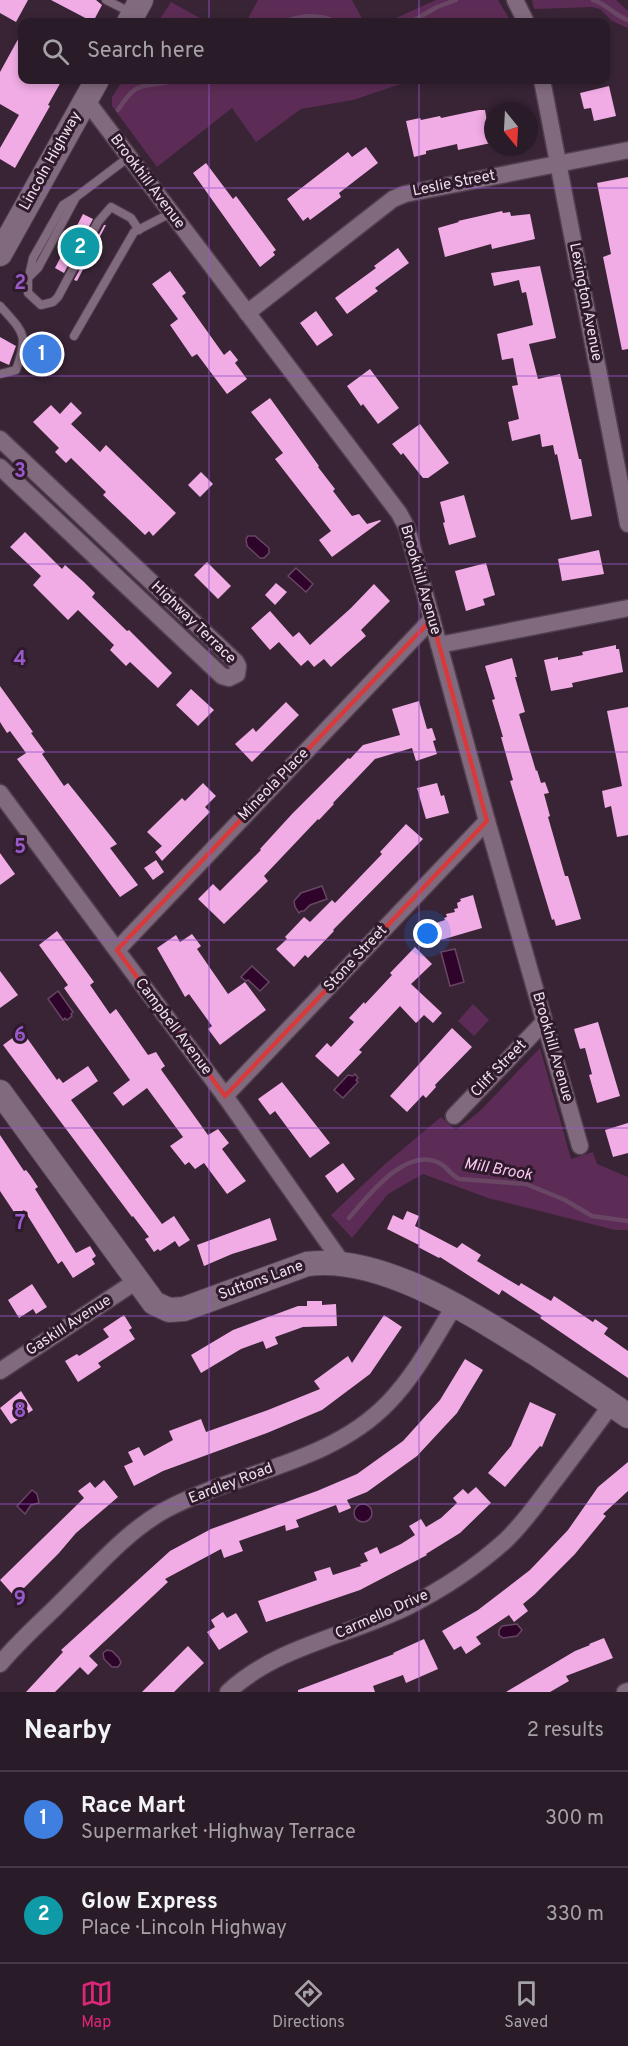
<!DOCTYPE html>
<meta charset="utf-8">
<style>
:root{--surface:#2a1b28;--page:#362834;--text:#f1f3f6;--muted:#a5a1a8;--line:#463945;--accent:#db2777}
body{margin:0;font-family:Overpass,sans-serif;background:var(--page);color:var(--text)}
.compass{position:absolute;left:484px;top:102px;width:54px;height:54px;border-radius:50%;background:var(--surface);box-shadow:0 3px 9px #0003;rotate:162deg}
.you{position:absolute;left:428px;top:934px;width:21px;height:21px;margin:-15px;border:4px solid #fff;border-radius:50%;background:#1a73e8;box-shadow:0 0 0 9px #1a73e833}
.badge{display:grid;place-items:center;width:39px;height:39px;border-radius:50%;background:var(--accent);color:#fff;font-size:20px;font-weight:700}
.pin{position:absolute;translate:-50% -50%;border:3px solid #fff;box-shadow:0 2px 6px #0006}
.list{margin:0;padding:0;list-style:none}
h2{display:flex;justify-content:space-between;align-items:center;height:78px;margin:0;padding:0 24px;font-size:26px}
h2 small{font-size:20px;font-weight:400;color:var(--muted)}
.list li{display:grid;grid-template-columns:39px 1fr auto;gap:18px;align-items:center;box-sizing:border-box;height:96px;padding:0 24px;border-top:2px solid var(--line)}
.list b{display:block;font-size:22px;white-space:nowrap}
.list p{margin:0;font-size:20px;white-space:nowrap;color:var(--muted)}
.list em{font-size:20px;font-style:normal;color:var(--muted)}
.icon{flex:none;width:33px;height:33px;fill:none;stroke:currentColor;stroke-width:2;stroke-linecap:round;stroke-linejoin:round}
.map{position:relative;flex:none;width:628px;height:1692px;overflow:hidden}
.search{position:absolute;background:var(--surface);box-shadow:0 3px 9px #0003;left:18px;right:18px;top:18px;height:66px;display:flex;align-items:center;gap:15px;box-sizing:border-box;padding:0 21px;border-radius:12px;color:var(--muted);font-size:22px}
.sheet{height:270px;background:var(--surface)}
nav{display:flex;justify-content:space-around;align-items:center;box-sizing:border-box;height:84px;border-top:2px solid var(--line);background:var(--surface);font-size:16px;color:var(--muted)}
nav a{display:grid;justify-items:center;gap:3px}
nav .on{color:var(--accent)}
.map>svg:first-child{display:block}
</style>
<div class="map">
<svg width="628" height="1692" viewBox="0 0 628 1692">
<rect width="100%" height="100%" fill="#382435"/>
<!-- green -->
<g fill="#5d2c56">
<polygon points="258,0 352,0 364,22 246,22"/>
<polygon points="436,0 498,0 511,22 387,22"/>
<polygon points="532,0 616,0 628,11 628,28 612,21 600,9 592,7 534,9"/>
<polygon points="171,2 207,22 158,22"/>
<polygon points="123,80 425,80 401,84 353,100 301,109 256,142 232,108 157,167 112,106 112,97"/>
<polygon points="473,1004 489,1020 474,1036 458,1021"/>
<polygon points="540,1048 571,1159 593,1152 597,1164 628,1177 628,1230 615,1230 488,1198 423,1174 388,1194 352,1238 331,1215 384,1165 441,1117 456,1130 480,1111"/>
</g>
<!-- water -->
<g fill="#2f042a" stroke="#684664" stroke-width="1.5">
<polygon points="248,536 255,536 269,548 269,553 264,558 260,558 247,546 246,539"/>
<polygon points="296,568 313,584 306,592 288,576"/>
<polygon points="322,886 327,899 310,905 304,911 301,911 299,913 295,907 294,901 301,893"/>
<polygon points="455,949 464,982 450,986 441,952"/>
<polygon points="252,966 269,982 260,991 248,980 246,981 241,977"/>
<polygon points="58,991 73,1012 71,1014 72,1016 67,1020 65,1018 63,1020 48,999"/>
<polygon points="355,1074 358,1078 356,1080 358,1082 343,1098 334,1090 348,1075 353,1076"/>
<polygon points="32,1490 37,1494 39,1503 31,1505 25,1514 17,1506"/>
<circle cx="363" cy="1513" r="9"/>
<polygon points="517,1624 522,1630 517,1636 503,1638 499,1635 499,1630 502,1626"/>
<polygon points="107,1650 112,1651 119,1658 121,1663 118,1667 112,1667 104,1659 103,1653"/>
</g>
<g fill="none" stroke-linecap="round" stroke-linejoin="round">
<!-- stream -->
<g stroke="#684664" stroke-width="4.5">
<path d="M593,0C607,4 615,16 628,20"/>
<path d="M284,22C301,15 320,14 337,22"/>
<polyline points="411,22 437,7 456,0"/>
<path d="M118,110C140,76 142,91 174,80"/>
<path d="M349,1218C368,1196 407,1144 441,1164C447,1167 450,1174 459,1179L526,1184L565,1200L592,1216L628,1221"/>
</g>
</g>
<!-- building -->
<g fill="#f1ace5">
<polygon points="0,0 28,0 16,22 0,13"/>
<polygon points="51,0 96,0 102,5 93,22"/>
<polygon points="22,32 22,80 62,80 48,105 50,106 15,168 0,159 0,148 19,115 0,104 0,72"/>
<polygon points="609,86 616,116 594,121 591,108 584,109 580,93"/>
<polygon points="479,110 485,110 491,143 458,150 457,144 426,151 426,154 414,157 406,121 420,118 421,120 440,116 441,118"/>
<polygon points="366,147 378,163 339,193 341,197 310,220 308,217 303,221 287,199 348,152 352,157"/>
<polygon points="206,163 233,199 236,196 276,250 273,252 275,255 260,267 193,173"/>
<polygon points="628,177 628,349 622,350 603,257 611,254 597,183"/>
<polygon points="502,211 503,213 510,212 511,216 530,214 535,239 492,249 491,244 445,257 438,228 459,222 458,221"/>
<polygon points="83,214 93,219 64,273 55,268"/>
<polygon points="104,225 106,225 77,281 74,280"/>
<polygon points="398,248 409,263 375,288 378,291 347,314 335,298 376,268 374,266"/>
<polygon points="540,266 556,338 529,344 538,379 560,374 579,459 581,459 592,516 571,520 557,454 555,455 553,445 542,447 540,434 512,441 508,422 519,419 512,386 518,385 513,358 502,360 497,334 533,325 526,292 522,293 519,280 494,286 491,273"/>
<polygon points="170,271 186,293 182,296 224,355 230,350 238,360 235,363 247,379 227,394 197,354 192,357 170,325 178,319 152,284"/>
<polygon points="316,311 333,335 317,346 300,323"/>
<polygon points="0,337 16,346 9,365 0,361"/>
<polygon points="30,340 46,340 46,344 52,344 52,359 45,359 46,367 30,367"/>
<polygon points="370,369 399,408 378,424 363,404 361,406 347,386"/>
<polygon points="270,398 319,466 318,467 335,489 333,491 352,516 359,514 367,524 380,520 381,521 332,557 319,540 331,531 275,459 283,453 251,412"/>
<polygon points="71,402 82,413 71,424 100,452 106,445 176,513 153,536 149,531 145,535 103,495 106,492 71,458 66,463 55,452 59,448 33,422 51,405 60,414"/>
<polygon points="420,424 449,463 428,478 423,478 403,453 401,455 392,444"/>
<polygon points="201,472 213,484 200,497 188,485"/>
<polygon points="464,495 476,537 449,545 443,523 445,522 440,502"/>
<polygon points="25,532 62,569 65,565 84,582 95,593 92,597 127,631 129,630 172,673 158,688 130,662 126,666 110,650 114,645 78,610 68,620 33,585 41,576 10,547"/>
<polygon points="599,550 604,574 562,581 558,559"/>
<polygon points="207,562 231,586 218,599 194,575"/>
<polygon points="486,563 495,595 483,599 485,605 466,611 455,571"/>
<polygon points="276,583 287,592 275,605 265,595"/>
<polygon points="374,584 390,601 361,630 366,636 331,667 324,659 314,667 308,660 301,666 279,642 270,650 251,628 270,611 293,637 299,632 310,645 351,608"/>
<polygon points="616,645 616,649 619,649 623,672 572,683 573,687 551,691 544,660 558,657 558,660 583,655 582,652"/>
<polygon points="512,658 517,677 515,677 525,712 519,714 536,771 537,770 541,783 545,782 549,793 544,794 550,816 548,817 565,876 568,876 581,919 556,926 554,919 552,920 510,781 513,780 501,737 503,737 492,700 495,699 485,666"/>
<polygon points="0,686 33,732 31,733 45,752 42,754 64,786 68,783 117,844 110,848 138,885 120,897 17,759 26,753 10,731 7,733 0,722"/>
<polygon points="191,689 214,710 198,726 176,705"/>
<polygon points="419,701 427,729 432,728 436,740 433,741 437,754 416,761 412,748 375,759 333,803 334,804 319,820 318,819 264,876 268,881 224,924 198,899 213,884 220,891 261,850 260,849 292,814 348,758 350,759 363,745 400,735 392,709"/>
<polygon points="286,702 299,715 252,762 235,744 253,728 256,732"/>
<polygon points="628,707 628,835 617,837 611,806 605,808 602,791 622,786 607,711"/>
<polygon points="203,783 216,796 205,807 210,812 162,861 155,852 162,846 147,832 182,798 185,801"/>
<polygon points="437,783 441,796 444,795 449,813 426,819 417,788"/>
<polygon points="406,824 423,839 333,930 334,931 308,958 305,955 294,967 276,949 287,939 285,937 304,917 310,922 332,900 335,903 382,854 380,852"/>
<polygon points="0,853 15,874 0,885"/>
<polygon points="156,860 164,872 153,880 144,868"/>
<polygon points="473,895 482,928 441,940 436,923 445,920 444,918 447,917 446,914 455,912 454,909 458,908 457,903 461,901 460,899"/>
<polygon points="57,931 94,982 90,985 110,1014 116,1009 148,1055 156,1052 165,1066 161,1069 162,1071 208,1135 218,1129 229,1143 222,1149 246,1181 227,1194 204,1163 195,1169 189,1162 185,1165 170,1146 183,1137 147,1088 123,1106 113,1093 130,1080 71,998 64,988 68,985 39,945"/>
<polygon points="192,934 201,946 197,949 228,994 245,982 266,1010 220,1045 208,1029 212,1026 189,994 185,997 157,948 176,935 180,942"/>
<polygon points="415,947 432,964 411,984 442,1013 433,1023 424,1015 416,1023 400,1006 359,1050 362,1052 338,1077 315,1056 327,1043 331,1047 354,1022 349,1018 364,1002 365,1004 392,975 390,973"/>
<polygon points="0,971 18,995 0,1008"/>
<polygon points="598,1022 620,1096 597,1103 589,1075 592,1074 585,1048 580,1049 574,1029"/>
<polygon points="452,1028 472,1047 435,1085 436,1087 426,1098 423,1095 407,1112 390,1096"/>
<polygon points="22,1031 57,1080 59,1078 63,1083 88,1066 98,1081 71,1100 162,1224 174,1216 190,1240 179,1247 175,1241 160,1251 158,1249 154,1252 145,1239 149,1237 133,1216 132,1217 3,1045"/>
<polygon points="282,1082 330,1143 310,1158 275,1111 270,1115 258,1099"/>
<polygon points="628,1123 628,1153 613,1157 605,1130"/>
<polygon points="0,1135 24,1171 26,1170 30,1175 38,1187 35,1189 76,1253 90,1246 96,1256 92,1259 95,1264 73,1278 62,1261 58,1264 24,1210 16,1215 0,1191"/>
<polygon points="343,1163 355,1179 337,1193 325,1176"/>
<polygon points="407,1211 419,1216 415,1226 457,1248 462,1243 481,1255 477,1261 519,1286 521,1283 551,1301 554,1296 593,1322 595,1319 608,1328 604,1334 628,1351 628,1378 540,1318 542,1316 502,1290 499,1295 440,1257 439,1258 418,1247 419,1245 387,1229 393,1215 403,1220"/>
<polygon points="270,1218 277,1240 232,1254 204,1266 197,1245"/>
<polygon points="32,1284 47,1307 36,1314 33,1309 19,1318 8,1300"/>
<polygon points="307,1301 322,1301 322,1305 336,1304 337,1326 303,1327 275,1337 278,1344 266,1349 263,1341 241,1349 201,1373 191,1355 233,1330 298,1306 307,1306"/>
<polygon points="124,1315 132,1328 129,1330 135,1339 98,1363 101,1367 78,1382 65,1361 77,1354 79,1356 109,1337 103,1329"/>
<polygon points="384,1315 402,1327 370,1374 322,1410 267,1433 163,1471 134,1486 124,1466 133,1462 128,1452 139,1447 144,1456 173,1440 169,1431 201,1419 206,1432 268,1410 320,1389 314,1381 348,1356 352,1363"/>
<polygon points="465,1359 483,1370 457,1413 417,1456 367,1492 347,1500 351,1508 339,1513 336,1505 296,1520 299,1527 286,1531 285,1525 239,1541 243,1551 224,1558 221,1549 165,1579 168,1582 89,1656 98,1665 88,1675 80,1667 55,1692 26,1692 63,1652 61,1650 170,1551 211,1529 317,1491 357,1474 403,1441 440,1400"/>
<polygon points="21,1391 33,1410 11,1424 0,1408"/>
<polygon points="530,1402 556,1414 542,1447 540,1446 505,1487 488,1473 511,1446"/>
<polygon points="628,1462 628,1491 603,1514 606,1516 575,1554 534,1595 523,1604 528,1611 514,1622 509,1615 476,1637 481,1644 466,1654 461,1646 454,1650 442,1631 478,1610 530,1570 568,1530 598,1487"/>
<polygon points="104,1480 118,1497 76,1533 59,1553 15,1597 0,1580 84,1498 78,1491 90,1482 95,1488"/>
<polygon points="476,1487 491,1503 460,1533 426,1554 427,1555 360,1590 266,1622 258,1601 317,1580 314,1572 330,1567 333,1575 361,1566 360,1564 368,1561 364,1553 377,1547 380,1554 401,1544 415,1535 409,1526 421,1519 426,1527 441,1518 457,1503 453,1498 463,1489 468,1494"/>
<polygon points="223,1612 227,1618 236,1613 248,1632 219,1650 207,1632 215,1627 211,1620"/>
<polygon points="604,1638 613,1658 566,1676 569,1681 550,1692 506,1692 575,1651 590,1645 589,1644"/>
<polygon points="424,1639 438,1669 406,1683 403,1675 373,1686 375,1692 298,1692 298,1690 394,1654 393,1653"/>
<polygon points="188,1646 204,1663 185,1681 174,1692 142,1692"/>
</g>
<g fill="none" stroke-linecap="round" stroke-linejoin="round">
<!-- lane casing -->
<g stroke="#513f4e" stroke-width="10">
<g id="lane">
<polyline points="106,0 130,12"/>
<polyline points="129,157 76,197 38,268 28,278 28,293 41,305 53,302 58,297 98,222 111,207 131,218 139,230"/>
<polyline points="29,276 33,258 63,205 76,197"/>
<path d="M0,306C24,333 29,334 16,370L0,374"/>
<polyline points="74,336 134,232 171,213"/>
</g>
</g>
<!-- street casing -->
<g stroke="#513f4e" stroke-width="19">
<g id="street">
<polyline points="515,0 526,22"/>
<polyline points="542,80 628,524"/>
<polyline points="86,100 399,513 407,528 487,821 580,1146"/>
<polyline points="247,313 393,199 405,194 628,150"/>
<polyline points="0,439 236,662 238,666 237,674 229,678 222,676 0,467"/>
<polyline points="439,645 628,608"/>
<polyline points="0,793 225,1096 343,1264"/>
<polyline points="117,950 432,619"/>
<polyline points="225,1096 487,821"/>
<polyline points="454,1116 544,1022"/>
<polyline points="0,1371 138,1280"/>
<path d="M0,1664C18,1642 41,1622 61,1602C94,1570 126,1531 167,1509C239,1471 329,1464 388,1403C416,1374 434,1339 455,1305"/>
<path d="M228,1692C277,1646 348,1636 407,1607C443,1589 476,1567 505,1541C523,1524 537,1504 552,1484C572,1458 592,1431 612,1404"/>
<polyline points="625,1692 628,1691"/>
</g>
</g>
<!-- secondary casing -->
<g stroke="#513f4e" stroke-width="26">
<g id="secondary">
<polyline points="129,22 141,0"/>
<polyline points="0,254 97,80"/>
<path d="M0,1092L154,1303L169,1310L184,1309L307,1264C381,1254 472,1314 533,1352C565,1373 597,1394 628,1416"/>
</g>
</g>
<!-- lane -->
<use href="#lane" stroke="#826a7e" stroke-width="8"/>
<!-- street -->
<use href="#street" stroke="#826a7e" stroke-width="16"/>
<!-- secondary -->
<use href="#secondary" stroke="#826a7e" stroke-width="24"/>
</g>
<!-- marked area -->
<path fill="none" stroke="#d83a3c" stroke-width="4.5" stroke-linejoin="round" d="M432,619L487,821L225,1096L117,950Z"/>
<!-- grid -->
<path fill="none" stroke="#9859ca" stroke-width="1.5" stroke-opacity="0.55" d="M209,0V22M419,0V22M209,80V1692M419,80V1692M0,188H628M0,376H628M0,564H628M0,752H628M0,940H628M0,1128H628M0,1316H628M0,1504H628"/>
<g text-anchor="middle" dominant-baseline="central" stroke-width="6" stroke-linejoin="round" paint-order="stroke">
<!-- street labels -->
<g font-size="15" fill="#eee0eb" stroke="#2e1a2b">
<text transform="translate(51 161) rotate(-61)">Lincoln Highway</text>
<text transform="translate(147 182) rotate(53)">Brookhill Avenue</text>
<text transform="translate(454 184) rotate(-11)">Leslie Street</text>
<text transform="translate(585 302) rotate(79)">Lexington Avenue</text>
<text transform="translate(420 580) rotate(74)">Brookhill Avenue</text>
<text transform="translate(193 623) rotate(44)">Highway Terrace</text>
<text transform="translate(274 785) rotate(-46)">Mineola Place</text>
<text transform="translate(356 959) rotate(-47)">Stone Street</text>
<text transform="translate(173 1027) rotate(53)">Campbell Avenue</text>
<text transform="translate(552 1047) rotate(74)">Brookhill Avenue</text>
<text transform="translate(499 1069) rotate(-46)">Cliff Street</text>
<text transform="translate(261 1281) rotate(-20)">Suttons Lane</text>
<text transform="translate(69 1326) rotate(-33)">Gaskill Avenue</text>
<text transform="translate(231 1484) rotate(-21)">Eardley Road</text>
<text transform="translate(382 1615) rotate(-24)">Carmello Drive</text>
</g>
<!-- water labels -->
<g font-size="16" font-style="italic" fill="#fcc6f2" stroke="#2e1a2b">
<text transform="translate(498 1170) rotate(10)">Mill Brook</text>
</g>
</g>
<g font-size="20" text-anchor="middle" font-weight="bold" fill="#9859ca" stroke="#2e1a2b" stroke-width="6" stroke-linejoin="round" paint-order="stroke">
<text x="20" y="289">2</text>
<text x="20" y="477">3</text>
<text x="20" y="665">4</text>
<text x="20" y="853">5</text>
<text x="20" y="1041">6</text>
<text x="20" y="1229">7</text>
<text x="20" y="1417">8</text>
<text x="20" y="1605">9</text>
</g>
</svg>
<svg class="compass" viewBox="-18 -18 36 36"><path d="M0-13l5 13h-10z" fill="#e53935"/><path d="M0 13l5-13h-10z" fill="#a5a1a8"/></svg>
<div class="you"></div>
<div class="pin badge" style="left:42px;top:354px;background:#3f7fe0">1</div>
<div class="pin badge" style="left:80px;top:247px;background:#0f9aa8">2</div>
<div class="search"><svg class="icon" aria-label="search" viewBox="0 0 24 24"><circle cx="10" cy="10" r="6"/><path d="M15 15l6 6"/></svg>Search here</div>
</div>
<section class="sheet">
<h2>Nearby<small>2 results</small></h2>
<ul class="list">
<li><span class="badge" style="background:#3f7fe0">1</span><div><b>Race Mart</b><p>Supermarket · Highway Terrace</p></div><em>300 m</em></li>
<li><span class="badge" style="background:#0f9aa8">2</span><div><b>Glow Express</b><p>Place · Lincoln Highway</p></div><em>330 m</em></li>
</ul>
</section>
<nav>
<a class="on"><svg class="icon" aria-label="map" viewBox="0 0 24 24"><path d="M3 6l6-2 6 2 6-2v14l-6 2-6-2-6 2zM9 4v14M15 6v14"/></svg>Map</a>
<a><svg class="icon" aria-label="directions" viewBox="0 0 24 24"><path d="M12 3l9 9-9 9-9-9zM9 14v-3h6M13 9l2 2-2 2"/></svg>Directions</a>
<a><svg class="icon" aria-label="saved" viewBox="0 0 24 24"><path d="M7 4h10v16l-5-4-5 4z"/></svg>Saved</a>
</nav>
